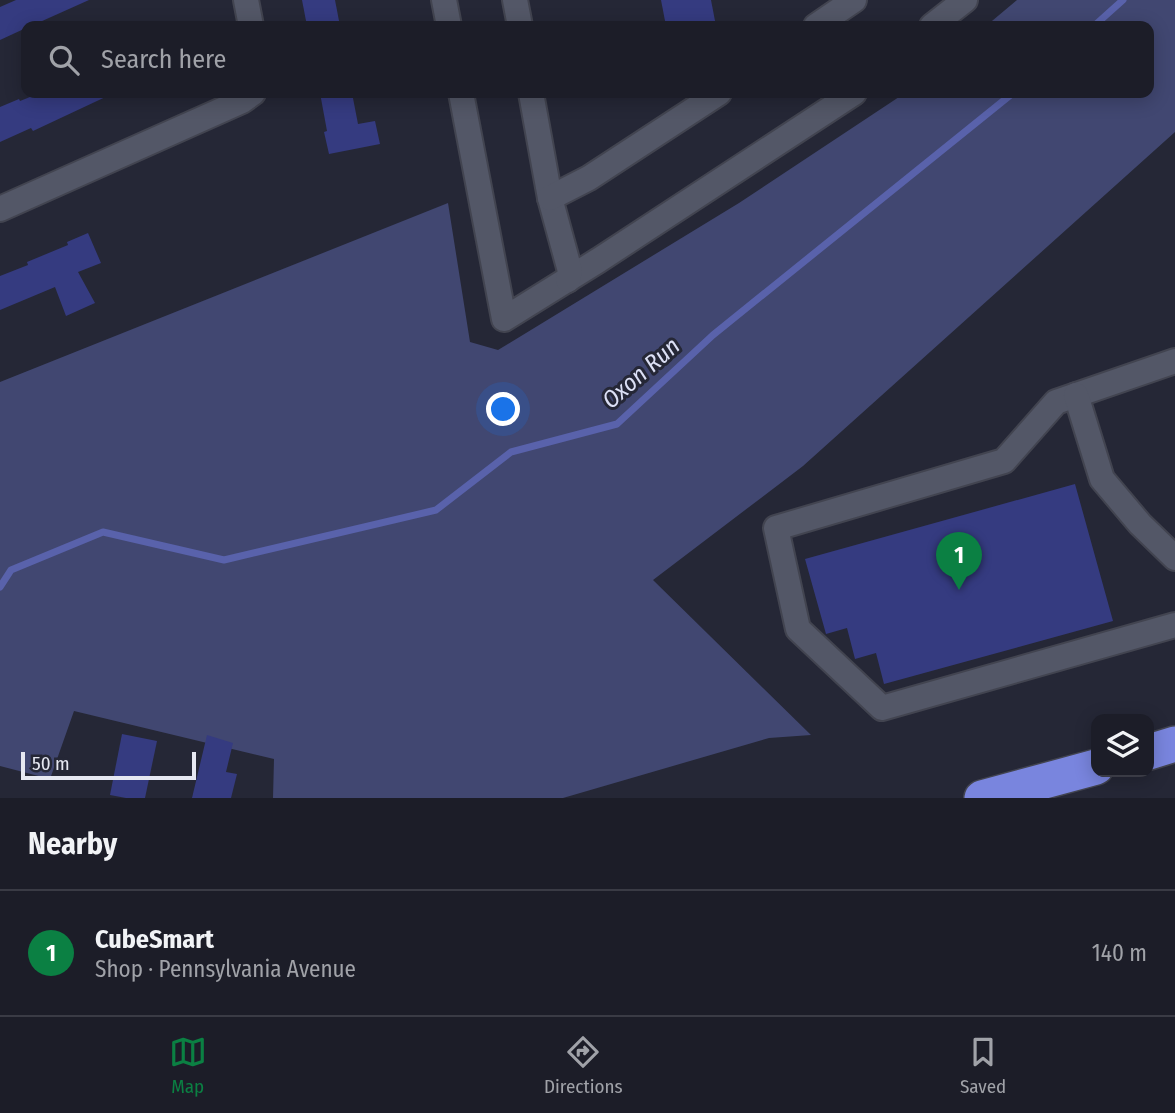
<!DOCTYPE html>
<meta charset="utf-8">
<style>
:root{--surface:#1c1d28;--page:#252630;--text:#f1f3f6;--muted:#a0a2a8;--line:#3a3b45;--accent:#0b8043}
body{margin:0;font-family:"Fira Sans Condensed",sans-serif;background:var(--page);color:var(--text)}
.controls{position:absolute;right:21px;bottom:21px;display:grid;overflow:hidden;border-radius:14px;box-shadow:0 4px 18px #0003}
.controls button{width:63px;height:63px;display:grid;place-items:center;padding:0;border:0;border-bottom:2px solid var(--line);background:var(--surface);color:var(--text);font:35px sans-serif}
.scale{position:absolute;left:21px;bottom:18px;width:175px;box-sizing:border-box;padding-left:7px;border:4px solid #e6e8f2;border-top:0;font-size:19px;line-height:24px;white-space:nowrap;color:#e6e8f2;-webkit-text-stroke:5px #252736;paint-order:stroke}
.you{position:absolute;left:504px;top:410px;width:24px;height:24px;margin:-18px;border:5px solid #fff;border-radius:50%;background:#1a73e8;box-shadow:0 0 0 10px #1a73e833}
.badge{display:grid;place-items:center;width:46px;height:46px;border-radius:50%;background:var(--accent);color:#fff;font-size:23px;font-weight:700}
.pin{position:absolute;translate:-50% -58px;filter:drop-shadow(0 2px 4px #0008)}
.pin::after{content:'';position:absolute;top:37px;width:24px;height:21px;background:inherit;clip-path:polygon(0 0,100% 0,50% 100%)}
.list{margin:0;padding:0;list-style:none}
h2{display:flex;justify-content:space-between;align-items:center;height:91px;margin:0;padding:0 28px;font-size:30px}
h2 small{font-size:23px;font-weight:400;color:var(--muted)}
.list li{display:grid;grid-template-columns:46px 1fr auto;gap:21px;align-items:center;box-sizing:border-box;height:126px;padding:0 28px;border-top:2px solid var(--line)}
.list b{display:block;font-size:26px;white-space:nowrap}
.list p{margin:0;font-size:23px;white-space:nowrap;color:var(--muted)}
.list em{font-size:23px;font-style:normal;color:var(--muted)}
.icon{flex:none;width:38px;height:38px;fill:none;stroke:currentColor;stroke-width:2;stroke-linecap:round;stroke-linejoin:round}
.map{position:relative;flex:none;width:1175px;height:798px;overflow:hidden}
.search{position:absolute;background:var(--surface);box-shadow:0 4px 18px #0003;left:21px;right:21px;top:21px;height:77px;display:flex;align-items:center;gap:18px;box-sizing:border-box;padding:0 24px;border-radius:14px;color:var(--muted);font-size:26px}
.sheet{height:217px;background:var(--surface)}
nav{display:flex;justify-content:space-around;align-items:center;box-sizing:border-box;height:98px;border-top:2px solid var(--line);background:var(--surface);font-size:19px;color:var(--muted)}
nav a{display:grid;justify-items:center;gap:4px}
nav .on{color:var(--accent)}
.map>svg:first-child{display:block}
</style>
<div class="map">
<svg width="1175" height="798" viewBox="0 0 1175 798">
<rect width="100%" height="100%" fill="#252736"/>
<!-- green -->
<polygon fill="#414771" points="1017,0 1175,0 1175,132 803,466 653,580 811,735 769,738 563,798 273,798 274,759 74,711 50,779 0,766 0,382 448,203 470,342 498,350 739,203 905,93 1149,93 1149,26 986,26"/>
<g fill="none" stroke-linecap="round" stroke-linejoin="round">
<!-- stream -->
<g stroke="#5962ab" stroke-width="7">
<polyline points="1094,26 1123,0"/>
<polyline points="0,587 11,570 103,532 224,560 436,510 511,452 617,424 713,335 1013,93"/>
</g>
</g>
<!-- building -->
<g fill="#353b80">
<polygon points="16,0 89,0 31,26 26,26 26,28 0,40 0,7"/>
<polygon points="302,0 335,0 340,26 307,26"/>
<polygon points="661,0 711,0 716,26 666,26"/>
<polygon points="40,93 114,93 33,131 31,128 0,142 0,107 19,99 20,101"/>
<polygon points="320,93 352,93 358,124 375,121 380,144 329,154 324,132 327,131"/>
<polygon points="88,233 101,263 78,272 95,303 66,316 55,287 0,310 0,276 28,265 27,262 68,245 67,242"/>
<polygon points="1075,484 1113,621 884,684 876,653 855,659 847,628 826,634 805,559"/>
<polygon points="122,734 157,741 145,798 126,798 110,795"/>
<polygon points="207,735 233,743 226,772 237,774 231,798 192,798"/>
</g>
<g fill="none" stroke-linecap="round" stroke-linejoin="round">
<!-- minor casing -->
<g stroke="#424450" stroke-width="28">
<g id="minor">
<polyline points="246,0 251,26"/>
<polyline points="444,0 449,26"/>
<polyline points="515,0 520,26"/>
<polyline points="816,26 854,0"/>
<polyline points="932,26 965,0"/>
<polyline points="461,93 504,319 599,260 854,93"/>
<polyline points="531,93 550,198 570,271 568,280"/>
<polyline points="550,198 589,178 719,93"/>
<polyline points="0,209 242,101 253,93"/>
<polyline points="1175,361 1056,402 1004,461 776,528 798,629 882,708 1175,625"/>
<polyline points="1076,395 1102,479 1140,524 1175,558"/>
</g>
</g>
<!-- highway casing -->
<g stroke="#424450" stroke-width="38">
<g id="highway">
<polyline points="1149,752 1175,744"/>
<polyline points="982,798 1096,767"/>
</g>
</g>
<!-- minor -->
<use href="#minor" stroke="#535767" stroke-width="24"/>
<!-- highway -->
<use href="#highway" stroke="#7985de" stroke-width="35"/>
</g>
<g text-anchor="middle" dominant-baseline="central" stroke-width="6" stroke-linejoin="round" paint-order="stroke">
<!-- water labels -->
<g font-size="24" font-style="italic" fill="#dce0f5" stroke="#252736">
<text transform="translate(641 373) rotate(-41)">Oxon Run</text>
</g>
</g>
</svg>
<div class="controls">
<button><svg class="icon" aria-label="layers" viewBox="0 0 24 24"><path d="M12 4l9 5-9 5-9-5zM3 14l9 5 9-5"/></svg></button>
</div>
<div class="scale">50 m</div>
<div class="you"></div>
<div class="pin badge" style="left:959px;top:590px">1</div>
<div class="search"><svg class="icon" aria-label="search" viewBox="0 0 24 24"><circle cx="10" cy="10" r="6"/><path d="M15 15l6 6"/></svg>Search here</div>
</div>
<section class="sheet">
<h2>Nearby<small></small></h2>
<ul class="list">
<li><span class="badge">1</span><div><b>CubeSmart</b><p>Shop · Pennsylvania Avenue</p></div><em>140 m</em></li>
</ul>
</section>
<nav>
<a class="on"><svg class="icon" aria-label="map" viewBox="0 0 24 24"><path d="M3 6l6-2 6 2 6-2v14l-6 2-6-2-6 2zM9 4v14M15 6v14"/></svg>Map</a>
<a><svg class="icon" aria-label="directions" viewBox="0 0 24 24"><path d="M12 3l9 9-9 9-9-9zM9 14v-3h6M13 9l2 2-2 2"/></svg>Directions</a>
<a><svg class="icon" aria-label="saved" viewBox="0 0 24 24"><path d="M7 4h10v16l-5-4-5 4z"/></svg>Saved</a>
</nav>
